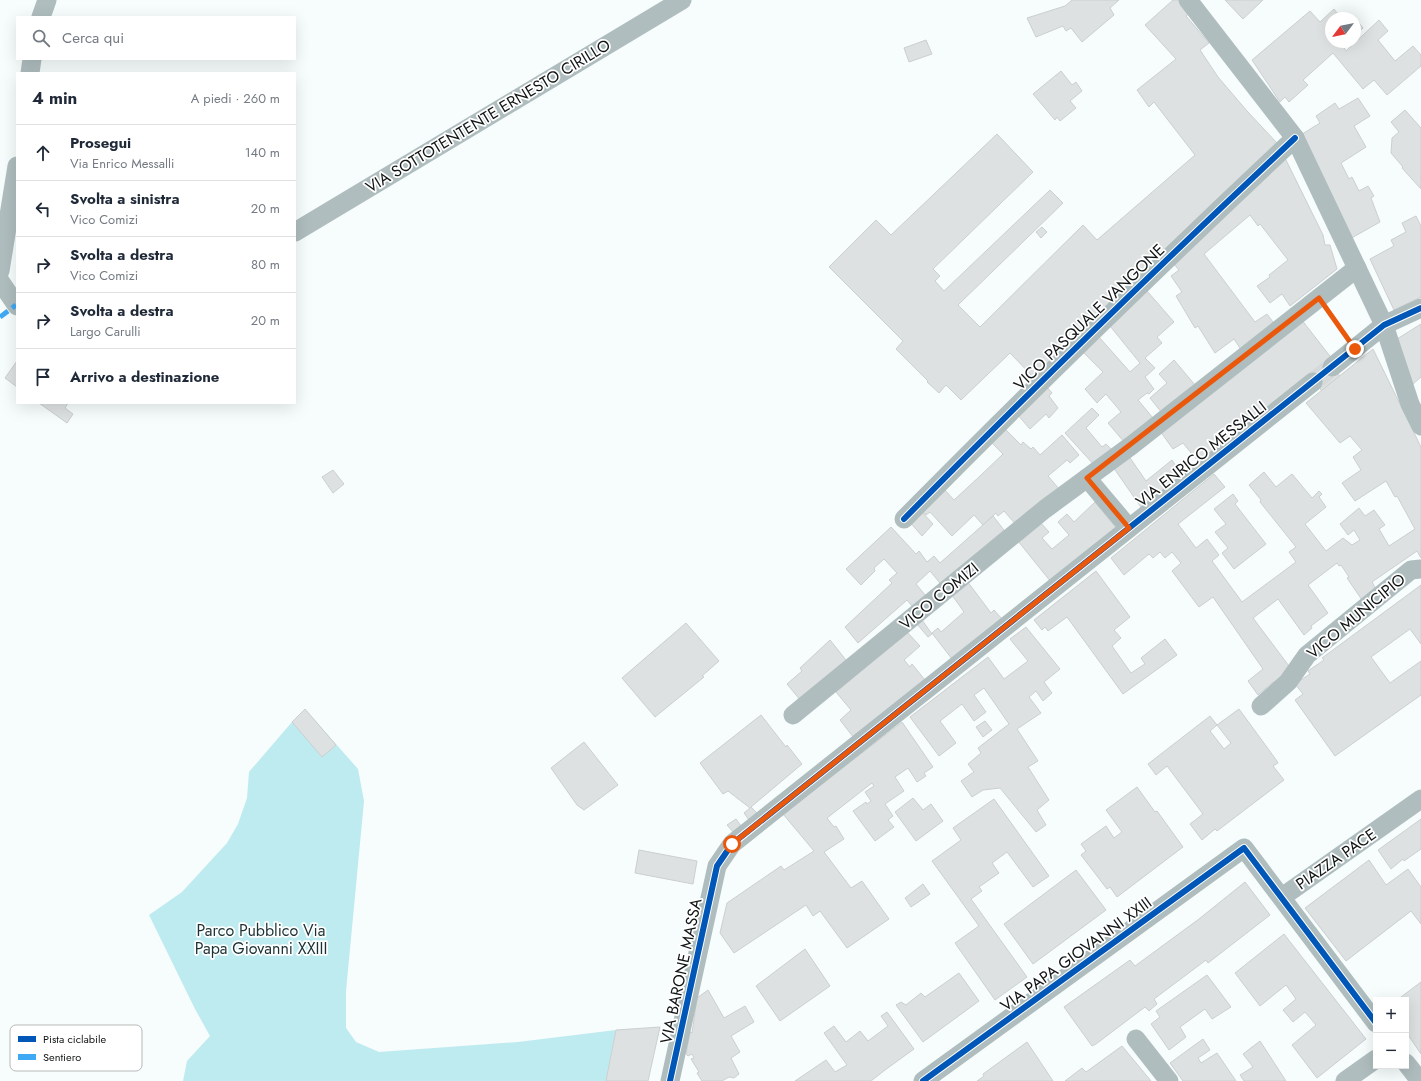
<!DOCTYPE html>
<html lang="it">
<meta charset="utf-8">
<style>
:root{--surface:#fff;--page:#f2f2f3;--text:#1f2937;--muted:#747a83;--line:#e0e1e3}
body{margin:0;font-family:Jost,sans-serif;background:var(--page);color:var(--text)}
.controls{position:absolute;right:12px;bottom:12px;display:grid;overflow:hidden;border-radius:0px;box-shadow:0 4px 16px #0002}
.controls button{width:36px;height:36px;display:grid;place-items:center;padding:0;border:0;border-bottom:1px solid var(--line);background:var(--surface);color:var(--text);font:20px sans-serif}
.compass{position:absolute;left:1325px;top:12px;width:36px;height:36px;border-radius:50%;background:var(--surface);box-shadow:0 4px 16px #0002;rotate:238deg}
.stop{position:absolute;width:12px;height:12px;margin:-9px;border:3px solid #ea580c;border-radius:50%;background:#fff}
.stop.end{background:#ea580c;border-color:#fff;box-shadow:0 1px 4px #0008}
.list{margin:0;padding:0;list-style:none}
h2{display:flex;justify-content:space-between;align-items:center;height:52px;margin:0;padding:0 16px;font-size:17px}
h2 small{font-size:13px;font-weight:400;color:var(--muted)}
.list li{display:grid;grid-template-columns:26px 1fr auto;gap:12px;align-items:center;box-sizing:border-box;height:56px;padding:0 16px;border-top:1px solid var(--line)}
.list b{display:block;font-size:15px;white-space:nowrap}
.list p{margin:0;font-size:13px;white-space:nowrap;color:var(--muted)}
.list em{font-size:13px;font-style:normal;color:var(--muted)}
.icon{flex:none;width:22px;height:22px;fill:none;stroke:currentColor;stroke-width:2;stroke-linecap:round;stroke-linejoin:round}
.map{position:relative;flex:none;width:1421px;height:1081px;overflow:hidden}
.search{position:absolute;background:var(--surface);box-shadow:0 4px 16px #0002;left:16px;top:16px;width:280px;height:44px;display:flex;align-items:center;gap:10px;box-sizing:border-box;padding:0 14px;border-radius:0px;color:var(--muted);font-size:15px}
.panel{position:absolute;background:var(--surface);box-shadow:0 4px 16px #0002;left:16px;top:72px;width:280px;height:332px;border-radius:0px}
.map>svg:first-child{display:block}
</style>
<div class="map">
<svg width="1421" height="1081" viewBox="0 0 1421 1081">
<rect width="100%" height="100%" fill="#f7fcfc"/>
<!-- green -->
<polygon fill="#bdebf0" points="305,709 358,769 364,801 346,991 346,1028 356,1042 379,1052 518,1042 616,1030 606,1081 183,1081 187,1061 210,1036 195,1009 149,915 182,892 227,843 238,824 247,798 249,772 292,722"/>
<!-- building -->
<g fill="#dee1e1" stroke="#cccfcf">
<polygon points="1072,0 1119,0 1110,8 1114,15 1082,42 1071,28 1066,31 1063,26 1036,37 1027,18 1065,6"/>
<polygon points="1173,0 1182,0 1191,12 1186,16 1209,43 1200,50 1218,77 1247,111 1277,143 1035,379 1010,353 961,400 946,385 939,393 927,382 928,381 896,349 903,341 829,267 876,220 891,235 997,134 1033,172 933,269 940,276 935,281 944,291 1050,190 1063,203 958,305 980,327 1083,225 1097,240 1195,155 1154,102 1149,107 1137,90 1176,59 1145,25"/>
<polygon points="1225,0 1263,0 1243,19"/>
<polygon points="1334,9 1341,18 1331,18 1331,42 1347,42 1343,46 1346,51 1379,20 1388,31 1378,40 1395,61 1413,46 1421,55 1421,66 1387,95 1374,80 1363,89 1333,53 1303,80 1308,85 1289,102 1285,97 1280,102 1252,60 1310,11 1320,22"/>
<polygon points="1355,18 1363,28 1355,35"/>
<polygon points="926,40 932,54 909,62 904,48"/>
<polygon points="1061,71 1072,85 1076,82 1082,91 1070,101 1076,108 1060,121 1057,117 1055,120 1033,94"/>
<polygon points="1358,98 1370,116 1354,126 1366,147 1341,163 1349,179 1352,177 1359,191 1368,186 1374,196 1371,198 1380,222 1348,240 1299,136 1320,123 1316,116 1335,103 1339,109"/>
<polygon points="1405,110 1421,128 1421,189 1402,168 1403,167 1391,153 1392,138 1399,132 1391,122"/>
<polygon points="1285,158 1323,235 1325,245 1330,245 1337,269 1290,306 1282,294 1270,303 1257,286 1270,277 1269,275 1288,260 1260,224 1258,226 1250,215 1204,254 1255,322 1267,314 1276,326 1242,351 1234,339 1215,353 1198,326 1195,328 1176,296 1182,292 1171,276 1179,270 1174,264"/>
<polygon points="1416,216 1421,226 1421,297 1394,310 1370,259 1394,246 1391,240 1406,232 1402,223"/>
<polygon points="1042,227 1047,232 1041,238 1036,232"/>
<polygon points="1147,291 1174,322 1157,337 1162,343 1145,358 1155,368 1145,377 1154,389 1149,394 1147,393 1138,400 1153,418 1125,443 1108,423 1121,412 1106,394 1097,403 1085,389 1103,372 1083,352 1099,337 1130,372 1140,363 1110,326"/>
<polygon points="1301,319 1333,360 1329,363 1340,376 1322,391 1310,379 1201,465 1183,443 1173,449 1160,431"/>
<polygon points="1421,324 1421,377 1413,384 1397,339"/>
<polygon points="1373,349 1421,447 1421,558 1417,551 1372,582 1376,589 1362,600 1347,578 1349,577 1341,565 1339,566 1337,563 1308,585 1328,613 1311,626 1312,628 1304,635 1278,599 1253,618 1292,670 1274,683 1273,682 1258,695 1248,681 1263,669 1213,597 1199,607 1172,571 1181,563 1172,552 1165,558 1160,552 1153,558 1149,554 1124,575 1111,558 1214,474 1225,487 1178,524 1196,548 1207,539 1219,555 1212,561 1242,602 1296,562 1289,552 1296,547 1260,502 1261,500 1249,485 1264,472 1276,487 1292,474 1312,498 1319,491 1322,494 1319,497 1326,507 1305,524 1326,551 1343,538 1352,545 1360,540 1354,530 1348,535 1340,524 1359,508 1365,516 1374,510 1385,525 1379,529 1389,546 1415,529 1397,496 1395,497 1386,481 1355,501 1342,483 1361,470 1353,457 1362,450 1350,436 1340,443 1306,403"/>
<polygon points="1174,360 1195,385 1162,413 1150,398 1167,383 1159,374"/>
<polygon points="17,361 17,387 5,378"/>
<polygon points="1046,386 1052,393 1049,396 1058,408 1049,418 1046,414 1030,429 1017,414"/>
<polygon points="39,403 68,403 65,408 73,414 67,423"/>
<polygon points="1092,408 1099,415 1086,428 1102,447 1106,444 1113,451 1095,466 1065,433"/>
<polygon points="1005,429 1021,445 1023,442 1031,449 1033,447 1040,455 1062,435 1079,455 1070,463 1067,460 1048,476 1060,490 1018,527 1004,511 998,516 996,513 983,525 974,515 952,536 930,512 926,515 921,509 943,488 954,500 980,476 1003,454 991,442"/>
<polygon points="1128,455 1146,481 1172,460 1184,478 1143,510 1113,467"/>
<polygon points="333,470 344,484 333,493 322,477"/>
<polygon points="1233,494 1238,501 1235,504 1266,544 1234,569 1222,553 1228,548 1215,532 1226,524 1214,509"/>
<polygon points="1095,502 1117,529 1051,582 1018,541 1040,522 1049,532 1042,538 1052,549 1069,535 1058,522 1067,514 1074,522"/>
<polygon points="920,510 933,524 922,536 909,521"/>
<polygon points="993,516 1004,530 965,563 944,588 930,571 916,584 930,601 917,612 907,600 858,643 845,627 892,583 889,580 897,573 884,559 874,568 875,571 861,585 846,569 891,527 916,554 919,551 927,562 934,556 940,563"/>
<polygon points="1096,571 1130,617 1114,630 1121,638 1112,646 1131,673 1145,664 1141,658 1165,639 1177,655 1123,694 1067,617 1048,631 1045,627 1042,630 1034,620"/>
<polygon points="967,581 991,613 994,610 1003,620 952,659 932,633 938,628 941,632 964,612 952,595"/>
<polygon points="1421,585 1421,644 1410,629 1371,657 1390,683 1421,661 1421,695 1335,756 1295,700 1303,694 1295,684 1310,674 1308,671 1324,660 1322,658"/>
<polygon points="922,620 932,634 928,637 917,624"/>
<polygon points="686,623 719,661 702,676 704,677 655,717 622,678"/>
<polygon points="1026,627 1060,669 1044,682 1052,693 1043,701 1036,691 1029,697 1041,713 1017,729 1038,761 1028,767 1049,800 1037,810 1046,825 1036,832 1000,788 983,790 972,797 961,781 974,772 968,764 981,753 978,748 1009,724 984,688 974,695 986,712 974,721 962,704 940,721 956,743 939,756 910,717 988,657 1004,679 1028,661 1010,639"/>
<polygon points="907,632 920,646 904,660 910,667 912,664 925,680 854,738 840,720 851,710 836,692"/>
<polygon points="830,640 850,665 801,701 787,684 802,671 800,668"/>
<polygon points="305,709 336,745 322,757 292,722"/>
<polygon points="1239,709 1277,761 1278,763 1273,766 1284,780 1217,831 1215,829 1202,840 1190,824 1203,814 1167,766 1156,775 1148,764 1210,716 1217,725 1210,731 1224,749 1231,743 1217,725"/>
<polygon points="761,715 786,747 787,745 802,764 751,807 757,813 749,820 744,813 750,808 728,791 723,794 700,763"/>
<polygon points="985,721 992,730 983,737 976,727"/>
<polygon points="902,722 933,767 924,773 926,776 917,782 908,768 895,777 904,791 885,804 893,816 888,820 894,827 875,841 853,811 866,802 867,804 871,801 865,792 874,786 872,783 827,818 834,827 836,826 844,839 824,852 851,888 862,881 889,919 847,948 820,911 813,916 806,905 734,953 720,933 727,903 781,866 784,870 814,851 783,814"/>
<polygon points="584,742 618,785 584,810 577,805 551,768"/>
<polygon points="1137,787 1155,812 1157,811 1183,847 1117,897 1110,887 1107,889 1081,855 1086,851 1081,844 1106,826 1114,838 1122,832 1106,810"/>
<polygon points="913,798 923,810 931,804 943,821 916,841 895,812"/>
<polygon points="994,799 1049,876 1033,887 1007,852 992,863 999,873 979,887 982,891 971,899 1027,977 995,1000 955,943 979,926 932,861 961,840 953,828"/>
<polygon points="736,819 741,826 733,832 727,825"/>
<polygon points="1421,819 1421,849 1404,861 1403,859 1391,869 1378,850"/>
<polygon points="639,850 697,861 693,884 635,873"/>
<polygon points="1369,860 1386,885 1408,869 1421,887 1421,924 1411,911 1346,961 1305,908"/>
<polygon points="1076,870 1106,910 1033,964 1004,924"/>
<polygon points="1245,882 1270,915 1208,963 1206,960 1154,999 1157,1004 1149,1011 1145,1007 1096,1044 1092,1046 1064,1007 1130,960 1135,966 1199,919"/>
<polygon points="923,884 930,894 911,907 905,898"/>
<polygon points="1284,934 1366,1039 1317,1078 1292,1045 1316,1025 1305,1012 1293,1022 1283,1010 1296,999 1286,985 1260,1006 1235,973"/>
<polygon points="805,949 830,986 780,1021 756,986"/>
<polygon points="959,973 979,1001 923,1042 896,1005 901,1002 906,1005 921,993 925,997"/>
<polygon points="1207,975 1231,1007 1212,1019 1205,1009 1180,1027 1186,1037 1169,1050 1151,1024 1160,1017 1156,1011"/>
<polygon points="1421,982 1421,1054 1406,1032 1406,1030 1409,1028 1406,1024 1406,1000 1397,1000"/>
<polygon points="708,990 724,1018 745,1006 754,1022 731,1036 740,1052 731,1058 739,1074 734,1078 729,1077 722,1081 702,1081 697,1073 699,1072 691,1059 694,1058 692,1054 688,1056 686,1054 690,1032 692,1033 697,998"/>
<polygon points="887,1012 914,1049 885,1070 871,1081 795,1081 826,1060 835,1072 847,1065 824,1033 834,1026 846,1042 860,1031 868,1041 888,1026 881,1016"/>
<polygon points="660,1027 648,1081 606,1081 616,1030"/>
<polygon points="1203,1039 1210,1050 1198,1058 1201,1063 1217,1053 1236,1081 1183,1081 1170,1063"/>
<polygon points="1260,1041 1286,1081 1244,1081 1240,1075 1253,1067 1243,1054"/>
<polygon points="1027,1042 1053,1081 977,1081 984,1076 983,1074"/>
<polygon points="1122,1046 1151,1081 1065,1081 1082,1068 1086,1072"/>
</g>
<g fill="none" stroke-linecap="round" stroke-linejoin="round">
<!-- minor-tunnel -->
<polyline stroke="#d5d9d9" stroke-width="19" stroke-dasharray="19 10" stroke-linecap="butt" points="1313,382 1332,367"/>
<!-- path -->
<polyline stroke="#b6bfc0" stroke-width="2.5" stroke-dasharray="3 3" stroke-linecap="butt" points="1331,315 1342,330"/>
<!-- minor -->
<g stroke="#afbdbf" stroke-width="19">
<polyline points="1188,0 1295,138 1384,325 1410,404 1421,426"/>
<polyline points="41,17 47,0"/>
<polyline points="30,73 32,59"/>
<polyline points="295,232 682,0"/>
<polyline points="0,271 17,166"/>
<polyline points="0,281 17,306"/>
<polyline points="1332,367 1384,325 1421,308"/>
<polyline points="1087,478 1129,528"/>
<path d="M904,519C1032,389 1162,263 1295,138"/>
<polyline points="1261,706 1288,682 1307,655 1411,570 1421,569"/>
<polyline points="793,715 1045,509 1132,445 1357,268"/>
<polyline points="1282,897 1421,799"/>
<polyline points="1136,1039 1169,1081"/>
<polyline points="1406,1063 1420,1081"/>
<polyline points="670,1081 717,866 732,844 1313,382"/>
<polyline points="923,1081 1244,848 1376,1023"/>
<polyline points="1345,1081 1376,1059"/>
</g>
<!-- quiet -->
<polyline stroke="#3fa9f5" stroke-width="5" stroke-dasharray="10 5" stroke-linecap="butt" points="0,317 16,305"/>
<!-- cycleway casing -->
<g stroke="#fff" stroke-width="8">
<g id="cycleway">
<path d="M904,519C1032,389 1162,263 1295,138"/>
<polyline points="670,1081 717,866 732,844 1384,325 1421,308"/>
<polyline points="923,1081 1244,848 1376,1023"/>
</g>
</g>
<!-- cycleway -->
<use href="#cycleway" stroke="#0057b8" stroke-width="6"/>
</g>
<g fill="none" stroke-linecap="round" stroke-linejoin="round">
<!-- route -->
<polyline stroke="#ea580c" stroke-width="5" points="732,844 1129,528 1087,478 1319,298 1355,349"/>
</g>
<g text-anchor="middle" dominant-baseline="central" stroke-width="3.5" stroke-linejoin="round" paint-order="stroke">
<!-- street labels -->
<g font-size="16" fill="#121515" stroke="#fff">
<text transform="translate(488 116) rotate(-31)">VIA SOTTOTENTENTE ERNESTO CIRILLO</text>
<text transform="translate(1089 317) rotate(-44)">VICO PASQUALE VANGONE</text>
<text transform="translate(1201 454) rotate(-38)">VIA ENRICO MESSALLI</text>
<text transform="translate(939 596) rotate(-39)">VICO COMIZI</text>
<text transform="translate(1356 616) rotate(-40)">VICO MUNICIPIO</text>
<text transform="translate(1336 859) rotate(-35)">PIAZZA PACE</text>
<text transform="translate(1076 954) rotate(-36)">VIA PAPA GIOVANNI XXIII</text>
<text transform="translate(681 971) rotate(-78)">VIA BARONE MASSA</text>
</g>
<!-- park labels -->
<g font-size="16" fill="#1c3133" stroke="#fff">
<text x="261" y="930">Parco Pubblico Via<tspan x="261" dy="18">Papa Giovanni XXIII</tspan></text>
</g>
</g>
<!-- legend -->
<rect x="10" y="1025" width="132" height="46" rx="6" fill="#fff" stroke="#b8b9b9" stroke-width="1"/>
<rect x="18" y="1036" width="18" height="6" fill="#0057b8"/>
<rect x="18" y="1054" width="18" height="6" fill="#3fa9f5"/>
<g font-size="11" fill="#121515">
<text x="43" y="1043">Pista ciclabile</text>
<text x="43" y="1061">Sentiero</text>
</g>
</svg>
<div class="controls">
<button>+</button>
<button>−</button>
</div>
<svg class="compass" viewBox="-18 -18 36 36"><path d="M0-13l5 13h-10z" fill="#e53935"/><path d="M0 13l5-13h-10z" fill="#747a83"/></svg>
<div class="stop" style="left:732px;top:844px"></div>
<div class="stop end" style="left:1355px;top:349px"></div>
<div class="search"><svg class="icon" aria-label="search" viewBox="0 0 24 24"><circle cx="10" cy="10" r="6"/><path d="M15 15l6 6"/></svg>Cerca qui</div>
<section class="panel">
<h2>4 min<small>A piedi · 260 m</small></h2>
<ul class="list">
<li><svg class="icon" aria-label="ahead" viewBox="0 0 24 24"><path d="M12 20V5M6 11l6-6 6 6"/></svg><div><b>Prosegui</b><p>Via Enrico Messalli</p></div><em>140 m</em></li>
<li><svg class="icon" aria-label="left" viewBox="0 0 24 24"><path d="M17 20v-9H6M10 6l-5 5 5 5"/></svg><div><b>Svolta a sinistra</b><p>Vico Comizi</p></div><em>20 m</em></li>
<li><svg class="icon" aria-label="right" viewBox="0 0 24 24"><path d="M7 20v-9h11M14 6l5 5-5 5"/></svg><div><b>Svolta a destra</b><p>Vico Comizi</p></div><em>80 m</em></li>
<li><svg class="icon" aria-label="right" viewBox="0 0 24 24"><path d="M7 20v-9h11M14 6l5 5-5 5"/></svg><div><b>Svolta a destra</b><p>Largo Carulli</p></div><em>20 m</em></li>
<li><svg class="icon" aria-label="arrive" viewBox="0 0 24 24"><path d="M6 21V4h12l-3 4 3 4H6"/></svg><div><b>Arrivo a destinazione</b></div></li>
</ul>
</section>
</div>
